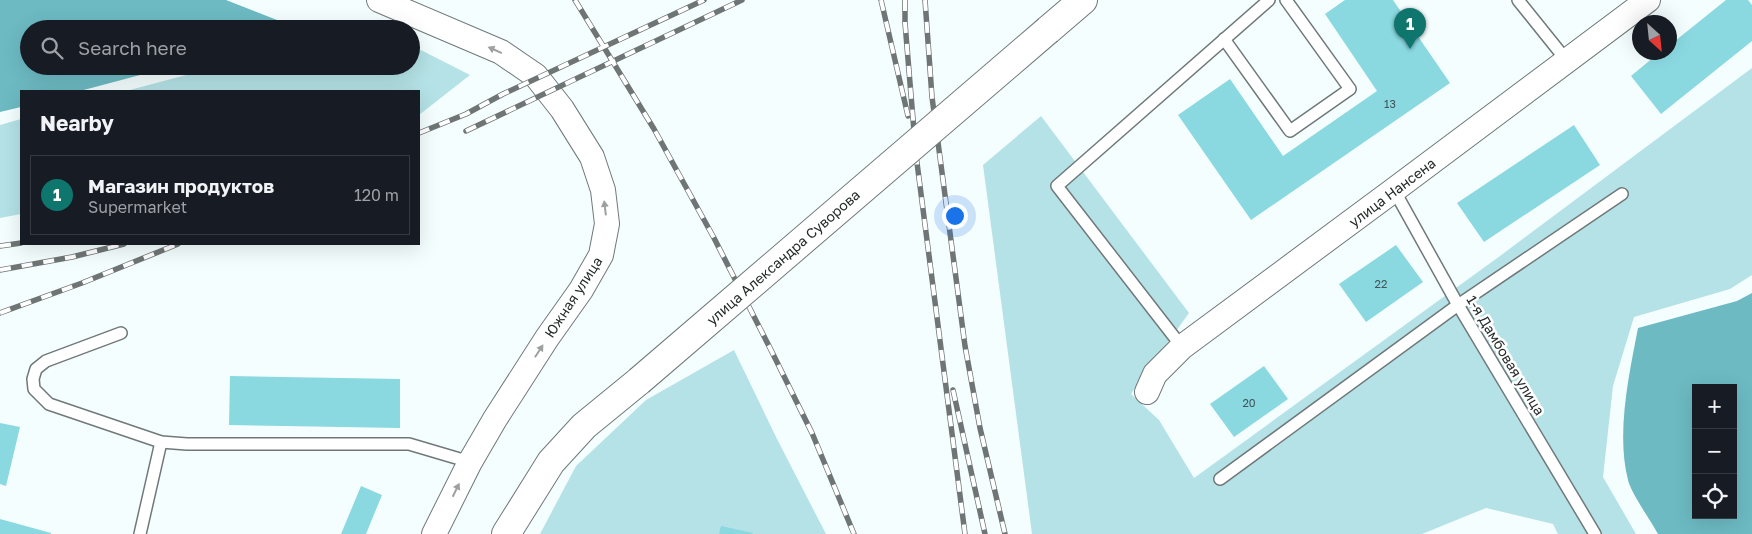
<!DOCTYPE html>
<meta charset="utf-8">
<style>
:root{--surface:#171b24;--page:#242831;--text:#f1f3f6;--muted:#9ea1a6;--line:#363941;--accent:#0f766e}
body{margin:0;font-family:"Golos Text",sans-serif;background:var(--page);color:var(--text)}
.controls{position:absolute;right:15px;bottom:15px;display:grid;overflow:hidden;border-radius:0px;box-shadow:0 5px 20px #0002}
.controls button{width:45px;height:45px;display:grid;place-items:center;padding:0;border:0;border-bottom:1px solid var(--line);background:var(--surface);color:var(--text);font:25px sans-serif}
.compass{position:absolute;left:1632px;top:15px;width:45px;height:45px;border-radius:50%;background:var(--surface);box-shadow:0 5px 20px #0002;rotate:153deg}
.you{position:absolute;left:954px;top:215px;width:18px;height:18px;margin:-12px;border:4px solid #fff;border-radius:50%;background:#1a73e8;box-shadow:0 0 0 8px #1a73e833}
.badge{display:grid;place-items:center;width:32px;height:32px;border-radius:50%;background:var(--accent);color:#fff;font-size:16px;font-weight:700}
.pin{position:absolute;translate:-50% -41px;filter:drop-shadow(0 1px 2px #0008)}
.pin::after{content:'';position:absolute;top:26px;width:18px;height:15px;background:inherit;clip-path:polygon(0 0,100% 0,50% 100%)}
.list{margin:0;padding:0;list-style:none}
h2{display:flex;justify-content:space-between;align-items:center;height:65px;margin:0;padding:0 20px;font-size:21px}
h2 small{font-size:16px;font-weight:400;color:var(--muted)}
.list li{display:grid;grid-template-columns:32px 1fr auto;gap:15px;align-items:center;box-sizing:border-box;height:80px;margin:0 10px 10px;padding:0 10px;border:1px solid var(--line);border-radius:0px}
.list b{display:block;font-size:19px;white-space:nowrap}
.list p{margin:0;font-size:16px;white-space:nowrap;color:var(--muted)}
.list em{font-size:16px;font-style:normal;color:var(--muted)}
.icon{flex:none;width:28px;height:28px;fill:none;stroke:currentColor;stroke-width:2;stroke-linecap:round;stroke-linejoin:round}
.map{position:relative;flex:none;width:1752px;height:534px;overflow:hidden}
.search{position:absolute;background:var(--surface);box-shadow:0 5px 20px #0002;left:20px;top:20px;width:400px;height:55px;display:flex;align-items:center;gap:12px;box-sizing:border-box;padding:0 18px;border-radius:28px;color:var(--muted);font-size:19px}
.panel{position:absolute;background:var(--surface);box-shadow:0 5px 20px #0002;left:20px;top:90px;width:400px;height:155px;border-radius:0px}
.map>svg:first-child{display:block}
</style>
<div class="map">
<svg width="1752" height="534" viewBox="0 0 1752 534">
<rect width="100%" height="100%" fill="#f5fefe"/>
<!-- green -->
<g fill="#b4e2e6">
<polygon points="411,45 470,75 419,115 419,91 126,91 220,66 411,66"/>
<polygon points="1752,68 1752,275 1730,289 1634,317 1613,386 1603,477 1636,534 1558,534 1553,524 1486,508 1422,534 1032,534 983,165 1041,116 1189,313 1131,394 1159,420 1194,478 1500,256"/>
<polygon points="21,119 21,214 0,218 0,125"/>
<polygon points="734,350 777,439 826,534 540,534 576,466 646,400"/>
</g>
<!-- water -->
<g fill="#6dbac3" fill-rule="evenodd">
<polygon points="0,0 226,0 300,29 29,29 29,66 174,66 80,91 21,91 21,107 0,112"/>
<path d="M1752,293V534H1658C1651,521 1631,493 1628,480C1616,433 1629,375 1638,328L1737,301ZM1696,388H1733V515H1696Z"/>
</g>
<!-- building -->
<g fill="#8ad8e0">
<polygon points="1345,0 1393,0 1450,83 1251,220 1178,115 1230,79 1283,156 1377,91 1325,14"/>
<polygon points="1726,0 1748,0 1752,5 1752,41 1661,114 1631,76 1660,52 1670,52 1670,45"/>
<polygon points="1574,125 1600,165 1484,242 1457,203"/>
<polygon points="1396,245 1423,282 1366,322 1339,284"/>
<polygon points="1264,366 1288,399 1234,437 1210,404"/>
<polygon points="230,376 400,379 400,428 229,425"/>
<polygon points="0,423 20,427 6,486 0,484"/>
<polygon points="361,486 382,495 366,534 341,534"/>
<polygon points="0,519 51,533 51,534 0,534"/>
<polygon points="721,526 753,533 752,534 719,534"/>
</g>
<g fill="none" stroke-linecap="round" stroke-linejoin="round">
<!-- service casing -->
<g stroke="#70797a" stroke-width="14">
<g id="service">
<polyline points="1518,0 1567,61"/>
<polyline points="1224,39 1290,131 1350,89 1286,0"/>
<polyline points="1394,190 1458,305 1595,534"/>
<polyline points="121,333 46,361 36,369 33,379 34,389 49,404 161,442 187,444 409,444 470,462"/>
<polyline points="1182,347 1057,186 1269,0"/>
<polyline points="1220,479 1458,305 1622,194"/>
<polyline points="140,534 161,442"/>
</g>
</g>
<!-- minor casing -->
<g stroke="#70797a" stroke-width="26">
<g id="minor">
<polyline points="379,0 501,52 536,76 562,109 592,157 603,190 607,224 601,255 581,290 547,338 495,419 470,462 434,534"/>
<polyline points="1147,392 1155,374 1182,347 1394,190 1648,0"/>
</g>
</g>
<!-- primary casing -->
<g stroke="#70797a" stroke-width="30">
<g id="primary">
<polyline points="1048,30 1083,0"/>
<polyline points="506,534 551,462 584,426 639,381"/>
</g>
</g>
<!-- service -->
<use href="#service" stroke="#fff" stroke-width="11"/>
<!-- minor -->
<use href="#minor" stroke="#fff" stroke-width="24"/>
<!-- primary -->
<use href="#primary" stroke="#fff" stroke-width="28"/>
<!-- rail casing -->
<g stroke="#6f7575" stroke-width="5.5">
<g id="rail">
<polyline points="575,0 654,129 714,238 771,350 812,433 854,534"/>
<polyline points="881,0 908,116"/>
<polyline points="905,0 905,23 916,155 965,534"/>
<polyline points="925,0 932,97 965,346 980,428 1005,534"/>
<polyline points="466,131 742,0"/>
<polyline points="419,133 466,114 503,94 704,0"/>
<polyline points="0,246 21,243"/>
<polyline points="0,270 72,257 124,244"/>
<polyline points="0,313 82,283 178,244"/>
<polyline points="953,390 985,534"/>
</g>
</g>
<!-- rail -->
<use href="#rail" stroke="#fff" stroke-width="4" stroke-dasharray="11" stroke-linecap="butt"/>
<!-- primary-bridge casing -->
<g stroke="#70797a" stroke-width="30" stroke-linecap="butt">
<polyline id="primary-bridge" points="639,381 1048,30"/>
</g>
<!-- primary-bridge -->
<use href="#primary-bridge" stroke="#fff" stroke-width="28"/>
</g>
<!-- one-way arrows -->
<defs><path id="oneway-solid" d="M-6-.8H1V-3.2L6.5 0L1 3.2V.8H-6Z" transform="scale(1.25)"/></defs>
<g fill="#9ea0a0">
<use href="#oneway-solid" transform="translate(495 50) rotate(-156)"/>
<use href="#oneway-solid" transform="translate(605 208) rotate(-97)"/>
<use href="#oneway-solid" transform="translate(539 351) rotate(-57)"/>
<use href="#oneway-solid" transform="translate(456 490) rotate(-64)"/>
</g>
<g text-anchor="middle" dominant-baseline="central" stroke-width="5" stroke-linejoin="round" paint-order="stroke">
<!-- number labels -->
<g font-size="11" fill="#405658">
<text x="1390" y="103">13</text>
<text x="1381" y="283">22</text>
<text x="1249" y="402">20</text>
</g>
<!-- street labels -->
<g font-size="14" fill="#272b2b" stroke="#fff">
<text transform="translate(1392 192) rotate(-37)">улица Нансена</text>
<text transform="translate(783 257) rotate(-41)">улица Александра Суворова</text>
<text transform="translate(573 297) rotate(-57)">Южная улица</text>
<text transform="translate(1506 355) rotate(59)">1-я Дамбовая улица</text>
</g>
</g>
</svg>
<div class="controls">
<button>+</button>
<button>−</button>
<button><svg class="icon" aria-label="locate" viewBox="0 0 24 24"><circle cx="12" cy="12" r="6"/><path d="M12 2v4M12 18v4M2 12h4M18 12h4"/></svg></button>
</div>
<svg class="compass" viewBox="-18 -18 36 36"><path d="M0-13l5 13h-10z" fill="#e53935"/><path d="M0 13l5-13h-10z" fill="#9ea1a6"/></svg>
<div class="you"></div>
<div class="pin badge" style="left:1410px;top:49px">1</div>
<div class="search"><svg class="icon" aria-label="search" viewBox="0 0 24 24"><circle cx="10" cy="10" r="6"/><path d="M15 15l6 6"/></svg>Search here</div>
<section class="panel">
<h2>Nearby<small></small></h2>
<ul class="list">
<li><span class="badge">1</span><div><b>Магазин продуктов</b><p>Supermarket</p></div><em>120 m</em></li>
</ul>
</section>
</div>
